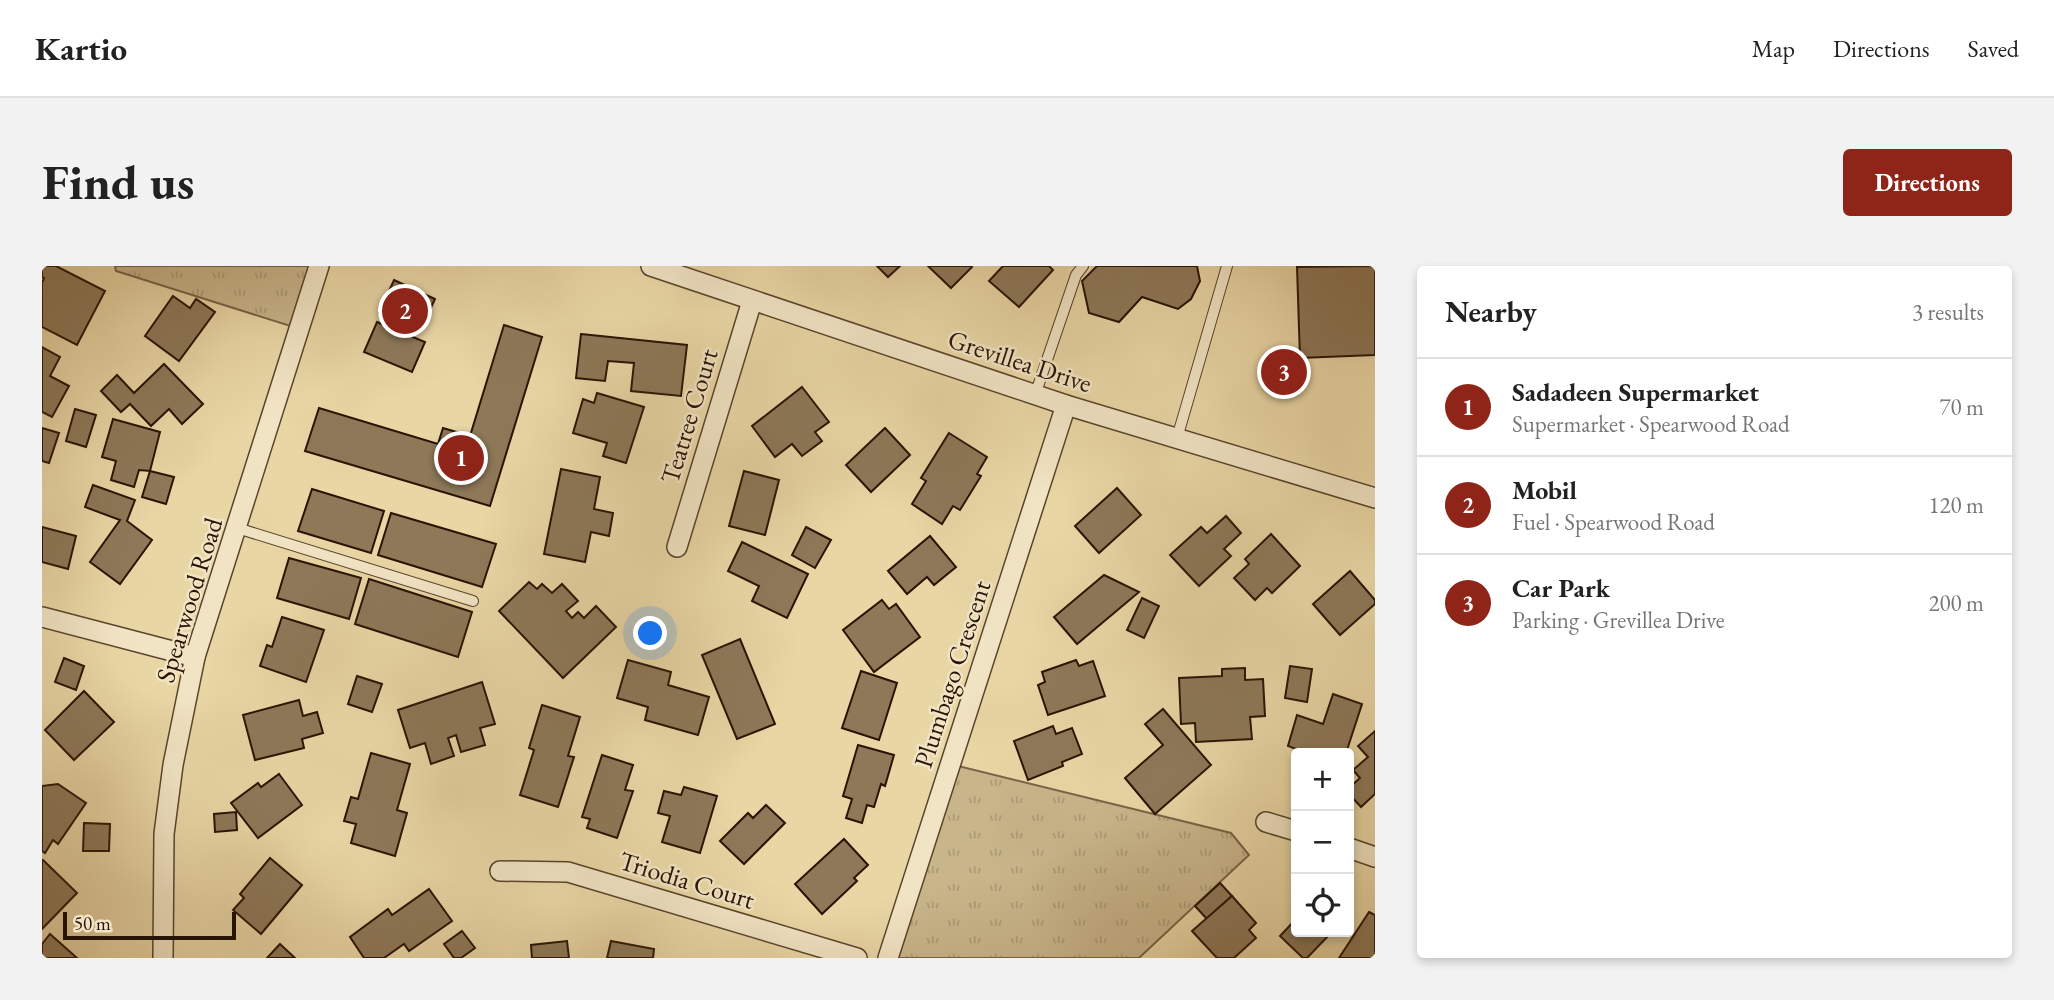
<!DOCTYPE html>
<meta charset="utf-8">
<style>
:root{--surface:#fff;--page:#f2f2f2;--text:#222;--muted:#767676;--line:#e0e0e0;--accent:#8f2418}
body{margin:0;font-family:"EB Garamond",serif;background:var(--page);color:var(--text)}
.controls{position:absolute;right:21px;bottom:21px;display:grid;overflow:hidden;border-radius:7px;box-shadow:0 4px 10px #0003}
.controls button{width:63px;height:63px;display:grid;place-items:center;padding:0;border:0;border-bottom:2px solid var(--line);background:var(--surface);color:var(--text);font:35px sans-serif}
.scale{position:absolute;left:21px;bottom:18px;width:173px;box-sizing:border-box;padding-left:7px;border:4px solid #291304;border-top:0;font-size:19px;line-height:24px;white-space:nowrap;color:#291304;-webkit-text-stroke:5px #f1e4c4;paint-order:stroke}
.you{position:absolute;left:609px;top:368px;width:24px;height:24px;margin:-18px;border:5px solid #fff;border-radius:50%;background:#1a73e8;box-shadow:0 0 0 10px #1a73e833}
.badge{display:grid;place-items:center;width:46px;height:46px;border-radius:50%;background:var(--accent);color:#fff;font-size:23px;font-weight:700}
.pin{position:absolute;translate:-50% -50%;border:4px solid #fff;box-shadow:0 2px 7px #0006}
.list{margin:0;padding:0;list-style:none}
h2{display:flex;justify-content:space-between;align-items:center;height:91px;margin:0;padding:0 28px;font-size:30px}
h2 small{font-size:23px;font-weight:400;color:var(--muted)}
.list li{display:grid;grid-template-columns:46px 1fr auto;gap:21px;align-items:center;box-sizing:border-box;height:98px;padding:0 28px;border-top:2px solid var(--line)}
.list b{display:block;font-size:26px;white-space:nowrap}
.list p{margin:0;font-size:23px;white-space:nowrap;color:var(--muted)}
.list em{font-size:23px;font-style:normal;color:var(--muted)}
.icon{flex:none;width:38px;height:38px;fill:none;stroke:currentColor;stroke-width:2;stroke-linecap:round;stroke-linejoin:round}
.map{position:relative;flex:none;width:1333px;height:692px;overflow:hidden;border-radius:7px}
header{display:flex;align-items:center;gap:42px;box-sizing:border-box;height:98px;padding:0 35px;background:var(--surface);border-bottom:2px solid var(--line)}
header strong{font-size:33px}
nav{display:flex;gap:38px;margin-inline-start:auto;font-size:24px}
.intro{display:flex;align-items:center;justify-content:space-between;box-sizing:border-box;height:168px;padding:0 42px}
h1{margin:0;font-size:49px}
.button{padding:18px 32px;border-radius:7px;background:var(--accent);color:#fff;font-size:24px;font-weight:700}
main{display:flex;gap:42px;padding:0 42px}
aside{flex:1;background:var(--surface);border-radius:7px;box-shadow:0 4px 10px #0003}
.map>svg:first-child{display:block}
</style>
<header>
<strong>Kartio</strong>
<nav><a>Map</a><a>Directions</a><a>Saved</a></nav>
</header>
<div class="intro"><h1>Find us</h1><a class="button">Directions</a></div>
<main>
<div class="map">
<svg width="1333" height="692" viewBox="0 0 1333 692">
<defs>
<pattern id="grass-tufts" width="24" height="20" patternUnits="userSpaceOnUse" patternTransform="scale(1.75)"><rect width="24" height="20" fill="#c8b58a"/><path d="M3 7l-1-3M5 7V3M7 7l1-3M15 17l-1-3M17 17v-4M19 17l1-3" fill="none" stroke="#ac9b75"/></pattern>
</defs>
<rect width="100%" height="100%" fill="#e9d6a5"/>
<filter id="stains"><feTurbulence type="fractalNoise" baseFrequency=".00286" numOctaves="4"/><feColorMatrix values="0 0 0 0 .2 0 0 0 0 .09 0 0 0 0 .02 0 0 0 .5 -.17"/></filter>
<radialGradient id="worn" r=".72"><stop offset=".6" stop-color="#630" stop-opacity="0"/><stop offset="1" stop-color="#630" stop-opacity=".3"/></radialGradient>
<!-- grass -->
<g fill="url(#grass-tufts)" stroke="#786447" stroke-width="2">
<polygon points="73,0 277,0 258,63 74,5"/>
<polygon points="908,498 1189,567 1207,589 1097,692 846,692"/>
</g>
<!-- building -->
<g fill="#8d7858" stroke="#291304" stroke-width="2">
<polygon points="0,0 14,0 63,25 35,79 0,61 0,17 2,12 0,11"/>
<polygon points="835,0 858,0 846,11"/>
<polygon points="886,0 929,0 930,1 909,22"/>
<polygon points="961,0 1007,0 1011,4 977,41 947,15"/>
<polygon points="1055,0 1155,0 1158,15 1149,33 1136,43 1100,31 1077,56 1047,47 1040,15"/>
<polygon points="1333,0 1333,89 1258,92 1255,1"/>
<polygon points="352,14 393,33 378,65 337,47"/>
<polygon points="131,30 148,42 154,33 173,46 137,95 103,70"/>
<polygon points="335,56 383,76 370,106 322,86"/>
<polygon points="462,59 500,71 448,240 263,185 277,142 396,178 401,162 428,170"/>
<polygon points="539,68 645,79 639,130 589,125 592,97 566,95 563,115 534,112"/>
<polygon points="0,81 18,91 8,110 27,120 10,151 0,146"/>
<polygon points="122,98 161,138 140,158 127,143 109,160 88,138 79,146 59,125 75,109 92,127"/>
<polygon points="760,121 787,156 773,166 780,175 760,190 750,178 733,191 710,160"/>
<polygon points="555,127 602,141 584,197 561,190 565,177 531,167 541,133 552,137"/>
<polygon points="33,143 54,149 44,181 24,175"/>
<polygon points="71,153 118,166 108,205 97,204 92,221 69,214 74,195 60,191"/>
<polygon points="0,162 17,167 7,197 0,195"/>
<polygon points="843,162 868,189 829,226 804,199"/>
<polygon points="907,167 945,191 935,208 939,210 918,244 911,240 900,258 870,238 884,215 879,212"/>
<polygon points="519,203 558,211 552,243 571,247 567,270 549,266 543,296 502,288"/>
<polygon points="108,205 132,211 124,238 100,231"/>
<polygon points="702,205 737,214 723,269 687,260"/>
<polygon points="51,219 93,234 85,255 110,274 78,318 48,296 78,254 43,241"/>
<polygon points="1075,222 1099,249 1057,287 1033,260"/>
<polygon points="270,223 342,245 329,287 256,265"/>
<polygon points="349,247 454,278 440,321 336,289"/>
<polygon points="1184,250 1199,267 1182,283 1189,290 1157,320 1128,289 1159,261 1165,267"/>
<polygon points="0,261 34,270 26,303 0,296"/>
<polygon points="764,261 789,274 773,302 750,289"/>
<polygon points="1229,268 1258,300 1230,327 1225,322 1213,334 1192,312 1207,298 1203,293"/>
<polygon points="888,270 914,301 892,319 885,311 865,328 846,305"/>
<polygon points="700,276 766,308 745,352 710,335 717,320 686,305"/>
<polygon points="247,292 319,312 307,353 235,332"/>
<polygon points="1308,305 1333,334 1333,338 1298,369 1271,338"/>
<polygon points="1062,309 1097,326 1035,378 1012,351"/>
<polygon points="327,313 430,346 416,391 313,358"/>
<polygon points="487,316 495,323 500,318 510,327 520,318 536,335 524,345 530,352 536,346 542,352 554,340 574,361 521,412 457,345"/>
<polygon points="1100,332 1117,340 1102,372 1085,364"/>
<polygon points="840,334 847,343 854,338 878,371 832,406 801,364"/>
<polygon points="240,351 282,364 264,416 218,400 225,379 230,381"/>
<polygon points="698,373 733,458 695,473 660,389"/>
<polygon points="22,392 42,400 34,424 13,416"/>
<polygon points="586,394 629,406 626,419 667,431 656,469 603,454 606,441 575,432"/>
<polygon points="1034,394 1037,400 1051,395 1063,430 1006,449 996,419 1003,416 1000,406"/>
<polygon points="1248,400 1270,403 1265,436 1243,432"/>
<polygon points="1203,402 1203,414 1221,413 1223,450 1208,451 1210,473 1154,476 1153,457 1139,458 1137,412 1180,410 1180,403"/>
<polygon points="819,405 855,417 837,474 800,462"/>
<polygon points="315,410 340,418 330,446 306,438"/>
<polygon points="440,416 453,458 438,462 443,479 419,486 414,469 406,472 412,490 389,498 383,477 368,482 356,444"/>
<polygon points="42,425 72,456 32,494 3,464"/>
<polygon points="1291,428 1320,438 1304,487 1264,487 1246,480 1255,449 1281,458"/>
<polygon points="257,434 261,450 275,446 281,467 260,473 262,482 213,494 201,449"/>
<polygon points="500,439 538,451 526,490 532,491 516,541 478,529 492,484 487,482"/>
<polygon points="1121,443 1169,499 1113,548 1083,512 1121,479 1103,458"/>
<polygon points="1011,460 1014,468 1030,462 1040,488 1020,496 1021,500 986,514 972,475"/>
<polygon points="1333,465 1333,528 1319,541 1307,528 1307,522 1318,512 1311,504 1326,491 1316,480"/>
<polygon points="816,479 852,489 843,520 839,518 832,541 825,539 820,557 804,552 810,533 801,530"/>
<polygon points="329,487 368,498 355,544 365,547 353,590 309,577 314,558 302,555 309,531 316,533"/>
<polygon points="560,489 591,499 583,524 591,525 575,572 545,562 548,553 540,551"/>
<polygon points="237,508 260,539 216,572 189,537 216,517 219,521"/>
<polygon points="16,518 44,537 16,578 11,574 3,587 0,585 0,520"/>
<polygon points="642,521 675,530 658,587 620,576 628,550 616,547 622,525 639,529"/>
<polygon points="724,539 743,557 702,598 678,575 706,547 711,552"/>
<polygon points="194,546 195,564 173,566 172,548"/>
<polygon points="42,557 68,558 67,585 41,585"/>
<polygon points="802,573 826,599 812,612 815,615 780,648 753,618"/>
<polygon points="228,592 260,619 219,668 191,644 202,632 198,628"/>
<polygon points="1,594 35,627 0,663 0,595"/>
<polygon points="1178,617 1190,630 1165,653 1153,640"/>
<polygon points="387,623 410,655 367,685 362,678 342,692 322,692 308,671 346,643 350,649"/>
<polygon points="1190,630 1214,657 1207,664 1214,672 1192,692 1175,692 1150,665"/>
<polygon points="1327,646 1333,649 1333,692 1297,692"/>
<polygon points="1254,653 1254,666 1290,666 1265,692 1261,692 1238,670"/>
<polygon points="420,665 433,682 419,692 412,692 402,678"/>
<polygon points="8,668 35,692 0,692 0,678"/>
<polygon points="525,675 527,692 490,692 489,679"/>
<polygon points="569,675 612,683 611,692 565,692"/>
<polygon points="238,678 253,692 225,692"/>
</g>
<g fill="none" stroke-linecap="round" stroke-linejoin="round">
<!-- lane casing -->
<g stroke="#59442c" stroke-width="12">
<g id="lane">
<polyline points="993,129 1034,9 1041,0"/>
<polyline points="1135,172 1185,0"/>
<polyline points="195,262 431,335"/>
</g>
</g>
<!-- street casing -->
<g stroke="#59442c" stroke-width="22">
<g id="street">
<polyline points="609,0 1024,139 1333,232"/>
<polyline points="635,281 710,35"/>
<polyline points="0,351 153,391"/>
<polyline points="1224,556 1254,565"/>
<polyline points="1307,582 1333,591"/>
<polyline points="458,605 526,606 815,692"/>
<polyline points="121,692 122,568 131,499 153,391 277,0"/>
<polyline points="846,692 1024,139"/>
</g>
</g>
<!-- lane -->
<use href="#lane" stroke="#f1e4c4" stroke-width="10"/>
<!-- street -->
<use href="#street" stroke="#f1e4c4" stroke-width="19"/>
</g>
<g text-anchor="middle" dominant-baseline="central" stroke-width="5" stroke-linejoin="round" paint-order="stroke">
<!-- street labels -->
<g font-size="26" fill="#291304" stroke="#f1e4c4">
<text transform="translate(978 95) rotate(18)">Grevillea Drive</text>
<text transform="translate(647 150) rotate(-73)">Teatree Court</text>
<text transform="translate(147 334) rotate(-73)">Spearwood Road</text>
<text transform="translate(910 408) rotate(-72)">Plumbago Crescent</text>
<text transform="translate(645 614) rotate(17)">Triodia Court</text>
</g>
</g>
<rect width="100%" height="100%" filter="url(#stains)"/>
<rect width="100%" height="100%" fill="url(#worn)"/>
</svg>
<div class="controls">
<button>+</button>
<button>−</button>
<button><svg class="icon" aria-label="locate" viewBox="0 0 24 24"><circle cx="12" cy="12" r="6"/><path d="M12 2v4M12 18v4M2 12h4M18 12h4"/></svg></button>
</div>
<div class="scale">50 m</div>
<div class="you"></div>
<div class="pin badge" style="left:419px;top:192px">1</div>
<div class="pin badge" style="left:363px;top:45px">2</div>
<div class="pin badge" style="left:1242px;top:106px">3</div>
</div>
<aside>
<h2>Nearby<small>3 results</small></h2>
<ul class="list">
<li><span class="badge">1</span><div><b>Sadadeen Supermarket</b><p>Supermarket · Spearwood Road</p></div><em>70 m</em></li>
<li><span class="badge">2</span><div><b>Mobil</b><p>Fuel · Spearwood Road</p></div><em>120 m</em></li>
<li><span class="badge">3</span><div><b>Car Park</b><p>Parking · Grevillea Drive</p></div><em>200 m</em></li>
</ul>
</aside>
</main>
